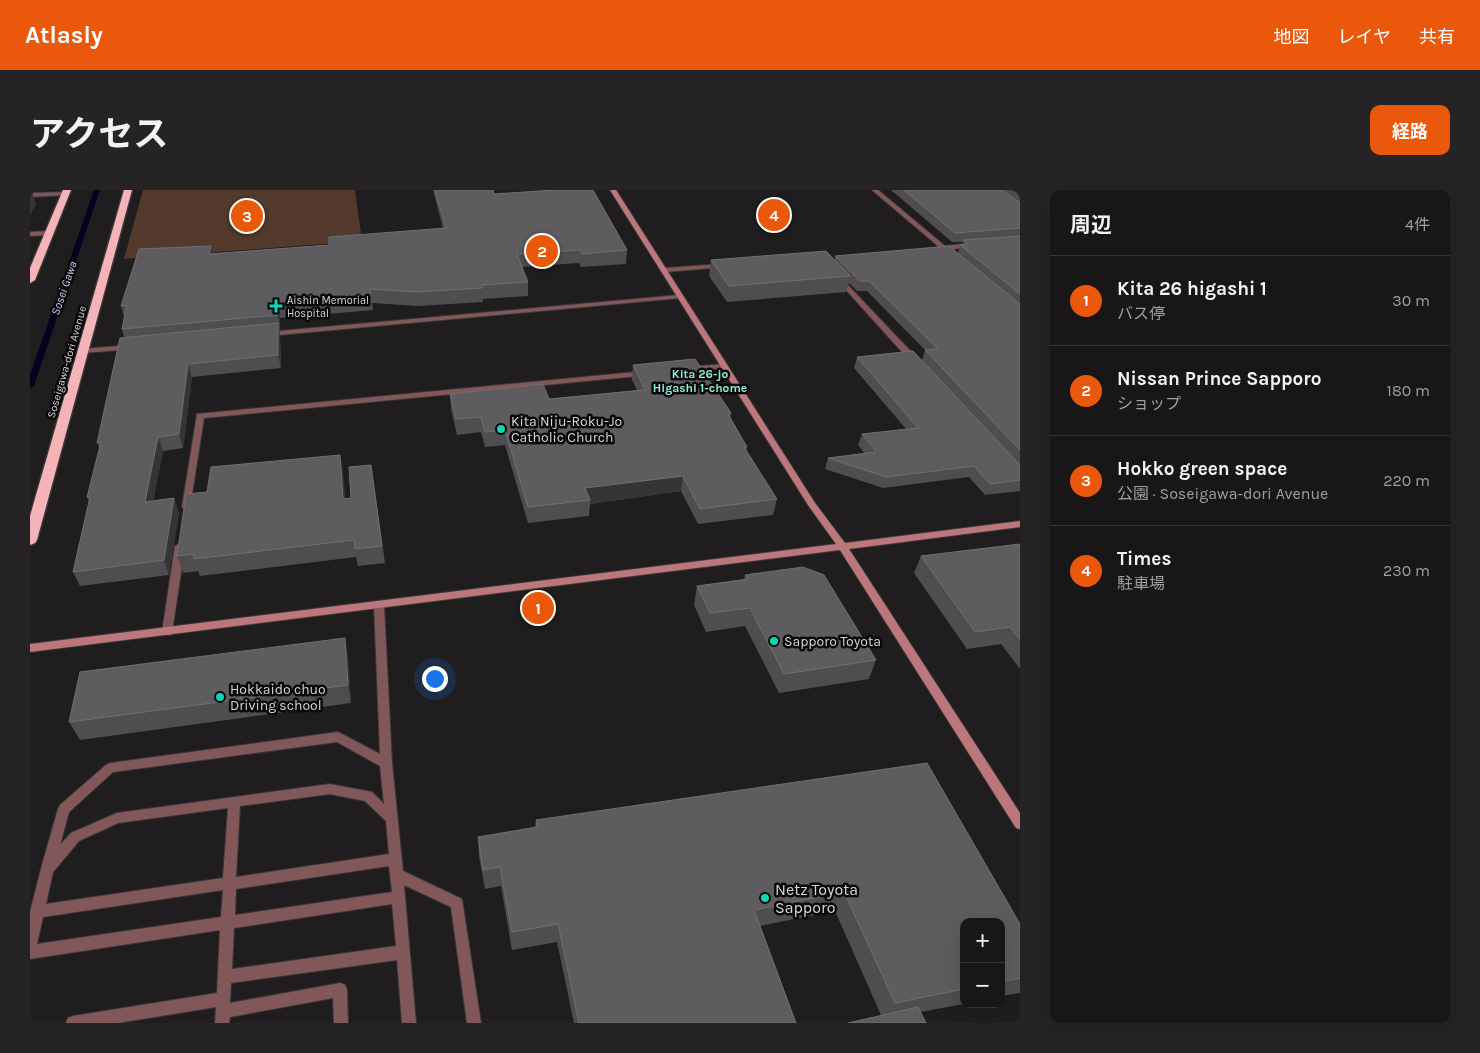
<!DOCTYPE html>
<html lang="ja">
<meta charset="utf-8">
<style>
:root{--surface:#181617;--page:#252324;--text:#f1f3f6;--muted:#9f9fa1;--line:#363536;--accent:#ea580c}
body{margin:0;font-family:Karla,"Noto Sans JP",sans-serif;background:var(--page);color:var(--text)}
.controls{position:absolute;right:15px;bottom:15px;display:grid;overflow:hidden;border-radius:10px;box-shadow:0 5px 20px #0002}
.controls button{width:45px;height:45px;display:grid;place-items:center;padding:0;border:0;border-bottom:1px solid var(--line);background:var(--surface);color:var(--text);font:25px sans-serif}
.you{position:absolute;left:404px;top:488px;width:18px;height:18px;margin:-12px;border:4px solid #fff;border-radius:50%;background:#1a73e8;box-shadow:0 0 0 8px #1a73e833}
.badge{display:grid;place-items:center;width:32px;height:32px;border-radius:50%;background:var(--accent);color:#fff;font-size:16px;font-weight:700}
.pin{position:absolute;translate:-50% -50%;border:2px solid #fff;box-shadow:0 1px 5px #0006}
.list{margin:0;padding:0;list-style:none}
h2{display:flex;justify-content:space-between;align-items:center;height:65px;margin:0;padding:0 20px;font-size:21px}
h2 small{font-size:16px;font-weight:400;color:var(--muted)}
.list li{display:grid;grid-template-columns:32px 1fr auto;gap:15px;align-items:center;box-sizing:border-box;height:90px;padding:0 20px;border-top:1px solid var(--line)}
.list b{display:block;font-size:19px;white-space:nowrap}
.list p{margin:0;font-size:16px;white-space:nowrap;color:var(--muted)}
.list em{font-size:16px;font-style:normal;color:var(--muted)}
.map{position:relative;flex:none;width:990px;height:833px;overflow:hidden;border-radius:10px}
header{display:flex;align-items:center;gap:30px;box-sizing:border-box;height:70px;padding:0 25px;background:var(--accent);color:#fff}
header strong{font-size:24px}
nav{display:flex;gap:28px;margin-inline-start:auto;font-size:18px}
.intro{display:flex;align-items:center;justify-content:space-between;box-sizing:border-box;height:120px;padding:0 30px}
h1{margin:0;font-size:35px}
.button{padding:12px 22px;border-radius:10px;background:var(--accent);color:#fff;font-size:18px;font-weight:700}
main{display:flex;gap:30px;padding:0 30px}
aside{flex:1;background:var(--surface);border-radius:10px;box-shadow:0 5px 20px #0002}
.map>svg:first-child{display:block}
</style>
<header>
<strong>Atlasly</strong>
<nav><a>地図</a><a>レイヤ</a><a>共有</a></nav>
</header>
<div class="intro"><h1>アクセス</h1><a class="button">経路</a></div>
<main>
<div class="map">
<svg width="990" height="833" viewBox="0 0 990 833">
<rect width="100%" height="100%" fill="#201d1f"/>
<!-- green -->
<polygon fill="#533a2c" points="113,0 325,0 332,51 94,69"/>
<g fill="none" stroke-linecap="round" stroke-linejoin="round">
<!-- stream -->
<polygon fill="#040220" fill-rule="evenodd" points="64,0 70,0 4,196 0,198 0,185"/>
<!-- lane casing -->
<g stroke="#3a3739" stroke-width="2">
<path id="lane" d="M349,411L354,415L362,573L373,681L432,709L451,833H437L421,717L374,695L386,833H372L367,770L201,793L200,813L310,793L315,795L317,800L318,833H304L303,808L200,827L199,833H185L186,817L88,833H36L38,828L43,826L187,803L190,740L0,769V722L12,675L28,619L30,615L76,575L80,573L308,542L350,564L344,415ZM307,552L350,576L354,614L342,602L300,594L87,623L41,643L30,655L39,622L83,582ZM300,604L335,611L356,631L359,664L206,687L210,616ZM198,618L193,688L16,714L23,682L49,651L88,633ZM359,676L362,702L205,725L206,699ZM193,700L191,727L7,754L13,727ZM362,714L366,756L202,779L204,738Z"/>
</g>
<!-- street casing -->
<g stroke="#3a3739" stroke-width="2">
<g id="street">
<polygon points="842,0 848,0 915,56 942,53 945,55 915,61 907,59 906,58 908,56"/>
<polygon points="38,2 39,3 36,5 0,7 0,3"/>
<polygon points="0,42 19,41 22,43 19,45 0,46"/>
<polygon points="692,74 694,75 694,77 635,82 632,80 635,78"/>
<polygon points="807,88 811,88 889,170 889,174 883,174 807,90"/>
<polygon points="649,105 651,106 651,108 238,146 234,144 238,142"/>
<polygon points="101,155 104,155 104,159 52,163 48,161 52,159"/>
<polygon points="694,174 697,174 697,178 658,181 654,179 658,177"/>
<polygon points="616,181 620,183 619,185 174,228 160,317 156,320 152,317 167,224"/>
<polygon points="150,353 155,356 142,442 141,445 133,445 132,442 145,356"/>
</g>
</g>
<!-- secondary casing -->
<g stroke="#3a3739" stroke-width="2">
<polygon id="secondary" points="580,0 586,0 785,313 815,353 990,331 990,337 819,359 990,623 990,639 986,638 810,360 0,462 0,454 806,354 778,315"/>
</g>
<!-- highway casing -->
<g stroke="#3a3739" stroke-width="3">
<g id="highway">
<polygon points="33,0 41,0 5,90 0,93 0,78"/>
<polygon points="94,0 102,0 7,350 5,353 0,355 0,326"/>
</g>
</g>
<!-- lane -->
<use href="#lane" fill="#82575a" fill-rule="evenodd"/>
<!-- street -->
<use href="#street" fill="#82575a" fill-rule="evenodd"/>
<!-- secondary -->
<use href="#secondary" fill="#bb777b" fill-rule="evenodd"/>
<!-- highway -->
<use href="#highway" fill="#f5b5b8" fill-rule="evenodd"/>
</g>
<!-- wall -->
<g fill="#4f4d50">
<polygon points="403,0 463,0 464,4 597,60 596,74 551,77 549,73 492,77 498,92 498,106 453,109 453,112 388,116 342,113 343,120 250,128 250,139 249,139 250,147 251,178 162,187 153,258 133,261 123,311 144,308 149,323 139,385 50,396 43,382 59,311 57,307 70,259 67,253 94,147 92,139 94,127 91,116 183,64 299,55 413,38"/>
<polygon points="861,0 990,0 990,301 955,305 939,287 853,298 795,279 798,268 835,264 828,255 832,244 876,239 824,178 827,167 892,170 895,160 837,101 827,101 819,93 816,102 697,112 679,86 681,70 805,70 805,66 928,63 930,55 932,55 933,52 922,52"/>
<polygon points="603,175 701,223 700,228 717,257 716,261 747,309 743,325 668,334 651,301 560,314 559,326 498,333 475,255 455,257 451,242 427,245 421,219 420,204 519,209 607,200 602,190"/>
<polygon points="310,265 313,282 315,309 321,308 341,275 355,373 328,376 326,367 170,386 168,381 153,383 147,366 177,302"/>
<polygon points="990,354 990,479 971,454 937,459 884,383 891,366"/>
<polygon points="715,385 846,470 839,489 749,503 715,436 676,442 664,415 667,396 714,390"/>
<polygon points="318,467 321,513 50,550 39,532"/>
<polygon points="506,630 990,734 990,803 971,806 971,732 934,732 934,814 890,822 851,825 805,721 730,736 766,833 544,833 527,752 482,760 471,696 455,699 449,666 448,647 505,638"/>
</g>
<!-- shaded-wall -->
<g fill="#363436">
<polygon points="2,2 6,14 0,26 0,5"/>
<polygon points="181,56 184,69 179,64"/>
<polygon points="247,114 250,128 250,139 248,125"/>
<polygon points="248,133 250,147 251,178 248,165"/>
<polygon points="158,174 162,187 153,258 149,244"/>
<polygon points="128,247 133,261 120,326 115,312"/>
<polygon points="310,265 313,282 316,326 313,309"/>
<polygon points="653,286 651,301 560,314 560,310 555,298"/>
<polygon points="144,308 149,323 139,385 134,370"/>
<polygon points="315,448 318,467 321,513 318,495"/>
</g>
<!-- building -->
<g fill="#5e5c5f" stroke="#716f72">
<polygon points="405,0 463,0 464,4 525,0 563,0 597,60 552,64 550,60 487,64 498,92 452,95 452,98 387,102 340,99 341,106 247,114 248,125 92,139 97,115 91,116 109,59 181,56 179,64 299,55 299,47 416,38"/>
<polygon points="874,0 972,0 990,13 990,38 925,43"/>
<polygon points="984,0 990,0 990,4"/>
<polygon points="990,46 990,104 930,55 938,54 933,50"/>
<polygon points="919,56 990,114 990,260 895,160 908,159 839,91 830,91 805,66"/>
<polygon points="796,61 820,86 699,96 681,70"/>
<polygon points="248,133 248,165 158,174 149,244 128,247 115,312 144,308 134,370 43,382 60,307 57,307 71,252 67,253 90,148"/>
<polygon points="883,161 990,275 990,290 960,294 944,276 856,287 798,268 846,262 832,244 888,238 827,167"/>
<polygon points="665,169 701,223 698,224 717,257 714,257 747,309 670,319 653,286 555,298 560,310 498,317 475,240 455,242 451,227 426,229 420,204 513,194 519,209 615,200 603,175"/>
<polygon points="310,265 313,309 321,308 319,277 341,275 352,356 325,359 324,350 164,369 164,364 147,366 156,304 177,302 181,277"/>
<polygon points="990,354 990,450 980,437 945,442 891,366"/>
<polygon points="773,377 794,385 846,470 754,484 720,418 680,423 667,396 718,389 715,385"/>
<polygon points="315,448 318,495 39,532 50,482"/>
<polygon points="897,573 990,734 990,788 971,792 971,732 934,732 934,799 865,813 814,702 724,720 766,833 549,833 528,734 482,742 470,677 453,680 448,647 507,637 506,630"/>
<polygon points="888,817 896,833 818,833"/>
</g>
<!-- markers -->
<g fill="#0fd5b4" stroke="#090809" stroke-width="2">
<path d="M243.5 108.5h5v5h5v5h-5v5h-5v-5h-5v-5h5z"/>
<circle cx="471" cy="239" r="5"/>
<circle cx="744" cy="451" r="5"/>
<circle cx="190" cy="507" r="5"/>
<circle cx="735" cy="708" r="5"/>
</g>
<g text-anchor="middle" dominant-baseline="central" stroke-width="5" stroke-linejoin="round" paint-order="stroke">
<!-- far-poi labels -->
<g font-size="11" fill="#d8d6d7" stroke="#090809" text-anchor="start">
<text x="257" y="110">Aishin Memorial<tspan x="257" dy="13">Hospital</tspan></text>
</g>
<!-- far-street labels -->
<g font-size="11" fill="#d8d6d7" stroke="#090809">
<text transform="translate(37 172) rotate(-74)">Soseigawa-dori Avenue</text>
</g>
<!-- far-water labels -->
<g font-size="12" font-style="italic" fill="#c7cff8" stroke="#090809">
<text transform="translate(34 98) rotate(-71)">Sosei Gawa</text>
</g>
<!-- far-neighbourhood labels -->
<g font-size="12" font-weight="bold" fill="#8cefd7" stroke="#090809">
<text x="670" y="184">Kita 26-jo<tspan x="670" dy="14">Higashi 1-chome</tspan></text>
</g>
<!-- poi labels -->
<g font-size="14" fill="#d8d6d7" stroke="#090809" text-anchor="start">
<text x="481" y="231">Kita Niju-Roku-Jo<tspan x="481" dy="16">Catholic Church</tspan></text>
<text x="754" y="451">Sapporo Toyota</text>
<text x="200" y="499">Hokkaido chuo<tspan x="200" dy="16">Driving school</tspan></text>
</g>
<!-- near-poi labels -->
<g font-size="16" fill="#d8d6d7" stroke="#090809" text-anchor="start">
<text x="745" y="699">Netz Toyota<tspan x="745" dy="18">Sapporo</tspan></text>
</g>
</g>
</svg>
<div class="controls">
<button>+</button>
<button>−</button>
</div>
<div class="you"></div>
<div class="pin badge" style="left:508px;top:418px">1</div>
<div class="pin badge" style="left:512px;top:61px">2</div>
<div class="pin badge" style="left:217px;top:26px">3</div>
<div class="pin badge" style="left:744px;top:25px">4</div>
</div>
<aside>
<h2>周辺<small>4件</small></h2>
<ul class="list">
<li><span class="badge">1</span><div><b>Kita 26 higashi 1</b><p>バス停</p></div><em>30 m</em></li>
<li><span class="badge">2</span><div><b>Nissan Prince Sapporo</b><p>ショップ</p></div><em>180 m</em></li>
<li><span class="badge">3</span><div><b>Hokko green space</b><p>公園 · Soseigawa-dori Avenue</p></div><em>220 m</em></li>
<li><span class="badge">4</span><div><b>Times</b><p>駐車場</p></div><em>230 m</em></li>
</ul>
</aside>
</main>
